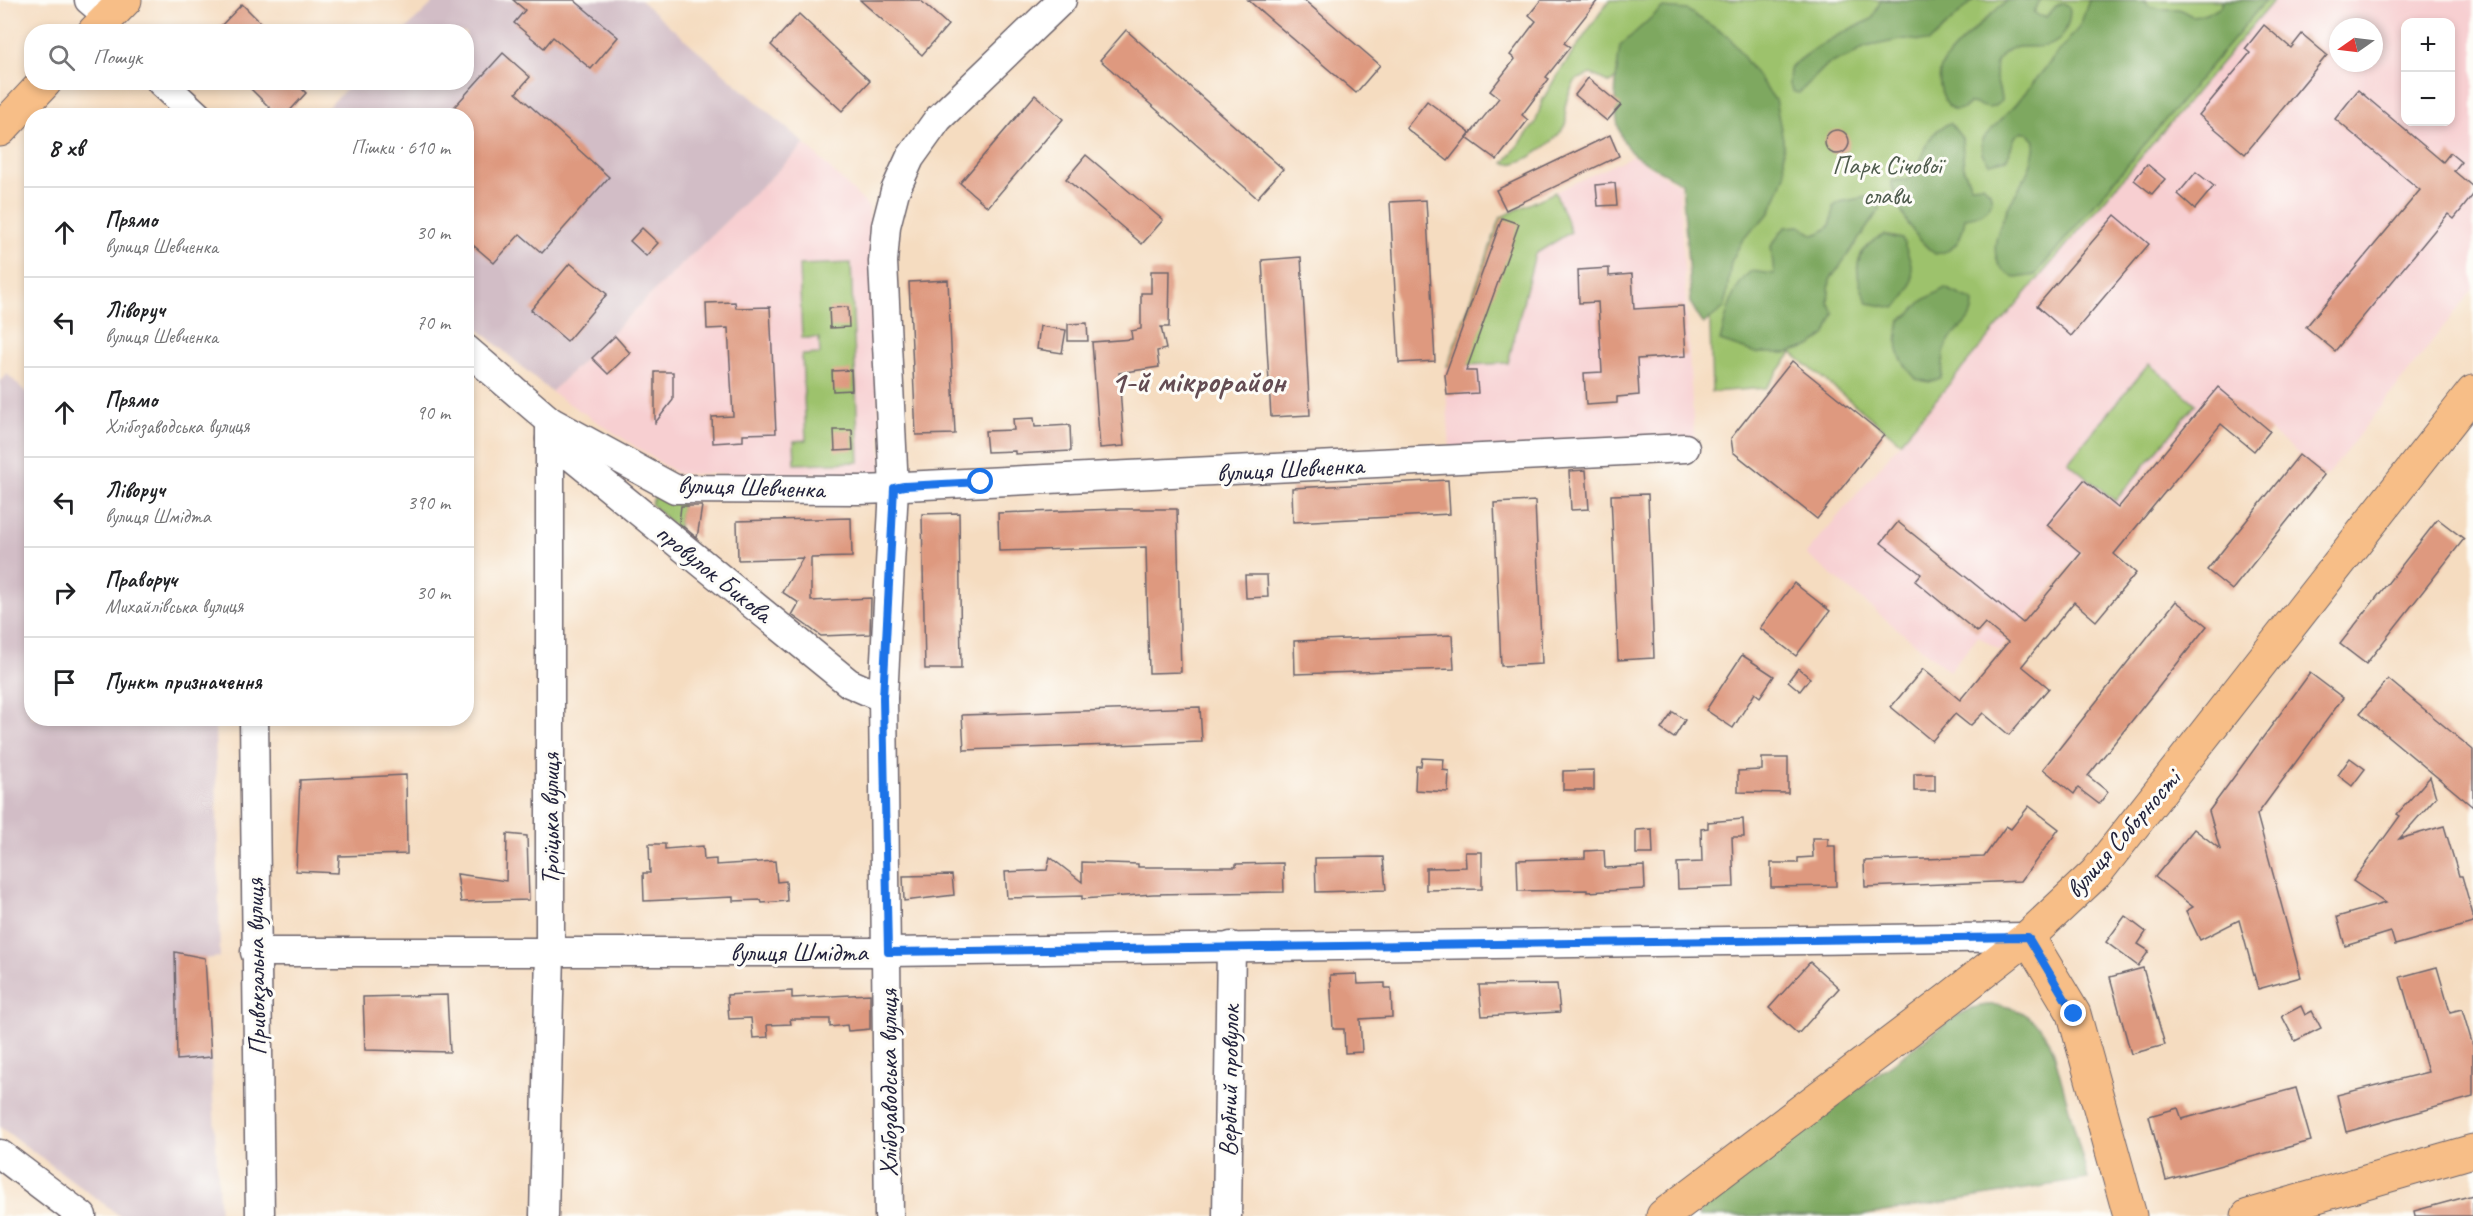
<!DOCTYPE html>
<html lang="uk">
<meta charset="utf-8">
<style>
:root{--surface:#fff;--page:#f6f6f6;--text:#202124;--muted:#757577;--line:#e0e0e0}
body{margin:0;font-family:Caveat,sans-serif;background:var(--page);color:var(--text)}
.controls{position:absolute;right:18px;top:18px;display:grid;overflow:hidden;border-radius:12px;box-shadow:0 3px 9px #0003}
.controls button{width:54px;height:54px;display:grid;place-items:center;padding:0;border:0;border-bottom:2px solid var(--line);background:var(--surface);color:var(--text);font:30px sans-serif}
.compass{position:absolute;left:2329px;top:18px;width:54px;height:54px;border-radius:50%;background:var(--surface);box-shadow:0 3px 9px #0003;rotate:256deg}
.stop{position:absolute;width:18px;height:18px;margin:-14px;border:4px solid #1a73e8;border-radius:50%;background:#fff}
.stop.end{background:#1a73e8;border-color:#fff;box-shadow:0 2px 6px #0008}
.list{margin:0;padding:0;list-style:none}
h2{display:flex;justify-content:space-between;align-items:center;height:78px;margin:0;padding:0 24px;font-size:26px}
h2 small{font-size:20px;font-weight:400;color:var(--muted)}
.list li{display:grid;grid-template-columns:39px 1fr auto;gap:18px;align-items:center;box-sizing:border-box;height:90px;padding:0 24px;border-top:2px solid var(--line)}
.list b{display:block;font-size:22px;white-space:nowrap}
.list p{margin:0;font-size:20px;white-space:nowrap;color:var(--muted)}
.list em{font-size:20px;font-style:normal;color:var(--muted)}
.icon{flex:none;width:33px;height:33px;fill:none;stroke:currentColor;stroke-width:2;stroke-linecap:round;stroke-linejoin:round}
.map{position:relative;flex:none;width:2473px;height:1216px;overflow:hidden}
.search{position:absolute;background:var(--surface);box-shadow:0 3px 9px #0003;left:24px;top:24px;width:450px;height:66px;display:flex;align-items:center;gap:15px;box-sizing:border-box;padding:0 21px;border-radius:24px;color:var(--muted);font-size:22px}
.panel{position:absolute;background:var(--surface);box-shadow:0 3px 9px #0003;left:24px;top:108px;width:450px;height:618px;border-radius:24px}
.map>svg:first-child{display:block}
</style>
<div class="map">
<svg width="2473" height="1216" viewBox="0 0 2473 1216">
<rect width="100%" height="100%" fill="#fdfcf7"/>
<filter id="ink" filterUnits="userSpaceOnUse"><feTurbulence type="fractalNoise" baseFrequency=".0167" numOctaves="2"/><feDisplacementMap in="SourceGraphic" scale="12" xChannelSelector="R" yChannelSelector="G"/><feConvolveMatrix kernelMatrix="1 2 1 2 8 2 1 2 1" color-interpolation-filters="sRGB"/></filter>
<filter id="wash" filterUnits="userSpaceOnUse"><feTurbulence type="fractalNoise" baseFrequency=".008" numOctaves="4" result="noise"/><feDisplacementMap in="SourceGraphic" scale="24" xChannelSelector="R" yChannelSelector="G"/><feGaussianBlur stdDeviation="1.35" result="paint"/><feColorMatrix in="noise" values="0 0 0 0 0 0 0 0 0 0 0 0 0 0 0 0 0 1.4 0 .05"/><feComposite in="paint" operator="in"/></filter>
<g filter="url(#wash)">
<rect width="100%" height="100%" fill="#f5dcc0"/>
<!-- built -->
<g fill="#f7cfd1" fill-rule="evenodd">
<path d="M2275,0H2473V289L2326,477L2217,386L1999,650L1978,636L1949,671L1806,554ZM2406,22H2450V122H2406ZM2338,27H2374V63H2338Z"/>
<polygon points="805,144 869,207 882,474 678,474 551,392"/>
<polygon points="1632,156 1679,185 1694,437 1450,450 1445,372 1501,217"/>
</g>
<!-- industrial -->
<g fill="#d2bdc6">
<polygon points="436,0 640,0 805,144 551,392 467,319 466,116 319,116 352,83 466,82 466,32 404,31"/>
<polygon points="7,374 31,397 32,718 215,719 220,957 205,959 220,1216 120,1216 0,1127 0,382"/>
</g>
<!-- green -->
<g fill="#9dc26c" stroke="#607254" stroke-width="1.5">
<path d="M1609,0H2274L1900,442L1792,353L1766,388L1712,392L1706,194L1630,66L1610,83L1591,74L1576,80C1571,88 1567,97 1565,107C1564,113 1568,119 1565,125C1557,141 1522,168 1504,163L1535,124L1543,99L1556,77Z"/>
<polygon points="1555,192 1571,232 1535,254 1508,363 1447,366 1501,217"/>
<polygon points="851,263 859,462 795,464 794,441 806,440 802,355 820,354 819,338 802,338 799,265"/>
<polygon points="2149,364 2196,404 2115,501 2068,462"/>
<polygon points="657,492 682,502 678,530 651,504"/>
</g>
<!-- forest -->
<g fill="#7ea860" stroke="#50654e" stroke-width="1.5">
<path d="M1881,0H1974L1929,42L1905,39L1865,47L1851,56L1828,64L1799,93L1794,92L1789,85L1790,68C1815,46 1841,32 1872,19Z"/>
<path d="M2007,0H2041L2034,12L2039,16L2046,17L2056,6L2063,3L2069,6C2071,15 2069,22 2066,29C2051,64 2015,31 1998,60C1990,74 2001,86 2001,101C1986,115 1984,103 1969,103L1964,109L1953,110C1940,99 1934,73 1946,59C1962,38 1988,18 2007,0Z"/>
<path d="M2089,0H2145L2149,6L2161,9H2179L2192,16L2207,14L2221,6L2223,0H2266L2035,275L2016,278C1971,260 2011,204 2025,177C2031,166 2034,153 2035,141L2028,133L2022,131L2015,137L2007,159L1989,163L1982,154V139L2015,105L2080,26Z"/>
<path d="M1662,8L1687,10L1729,37L1775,100L1783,139L1785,175L1770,213L1743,239L1731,262L1725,307L1703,324L1691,304L1682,183C1671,176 1637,160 1630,151C1608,125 1616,77 1620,46Z"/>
<path d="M1950,123L1962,138L1964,170L1971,186L1983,185L1990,192L1992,201C1986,214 1979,216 1965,218C1962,239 1956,252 1935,254C1912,236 1897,209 1891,181L1905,180L1916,174C1924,151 1925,134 1950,123Z"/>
<path d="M1866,197L1874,198L1880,209L1830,280L1828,302L1834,313L1826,334L1811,346L1788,353H1756L1720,341C1727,315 1730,289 1751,271L1774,274L1771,246L1785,227L1800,226L1814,235C1830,230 1833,224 1833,207L1840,202Z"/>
<path d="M1884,235L1902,239C1914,265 1920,286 1895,308L1868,303C1853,275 1851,250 1884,235Z"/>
<path d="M1945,288L1973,301C1973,326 1958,324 1947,344C1941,355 1945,366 1941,378L1929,382L1916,379C1897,357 1894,350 1900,320L1909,315L1922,301Z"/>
<path d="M1986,1005C2019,1003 2044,1023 2054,1053L2088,1179L1860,1216H1698L1704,1202L1958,1015L1972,1008Z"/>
</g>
<g id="blocks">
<!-- building -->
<g fill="#de997f">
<polygon points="513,0 574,0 618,37 591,69 553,37 544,48 514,23 525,10"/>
<polygon points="860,0 920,0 948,25 922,55"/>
<polygon points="1248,0 1304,0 1380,65 1356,93"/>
<polygon points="1541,0 1598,0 1564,43 1570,47 1546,77 1549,79 1522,115 1528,120 1497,160 1467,138 1499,98 1490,91 1515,59 1510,55 1536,21 1529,15"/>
<polygon points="242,4 270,32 215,32"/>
<polygon points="799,14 870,81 842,111 771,45"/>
<polygon points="2264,25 2291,48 2302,34 2327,55 2245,154 2199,115 2250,53 2245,49"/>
<polygon points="1126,30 1283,169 1257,198 1100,60"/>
<polygon points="503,53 530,77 516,93 609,177 542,253 520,234 494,263 466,239 466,116 446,116"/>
<polygon points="1588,78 1621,105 1607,121 1575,95"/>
<polygon points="244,82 295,82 306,93 285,116 278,116"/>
<polygon points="2358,90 2443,162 2450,153 2461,162 2454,171 2473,187 2473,195 2454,219 2448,214 2335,351 2306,327 2420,190 2335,119"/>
<polygon points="1035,95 1063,119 988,207 960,183"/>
<polygon points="1427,101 1470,133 1448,161 1406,128"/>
<circle cx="1837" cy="142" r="12"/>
<polygon points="1610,135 1619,156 1506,210 1496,190"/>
<polygon points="1086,155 1163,220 1142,244 1066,179"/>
<polygon points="2147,164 2165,179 2152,194 2134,180"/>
<polygon points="2196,172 2214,186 2195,209 2178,194"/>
<polygon points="1615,183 1617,205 1598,206 1596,185"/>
<polygon points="1426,200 1435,361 1399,363 1390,202"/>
<polygon points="2115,215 2149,244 2071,336 2037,306"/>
<polygon points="1502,218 1519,224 1466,371 1476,371 1478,393 1447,395 1445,375"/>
<polygon points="642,228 658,243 646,256 630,241"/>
<polygon points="1301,257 1310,415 1271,417 1262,260"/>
<polygon points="570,263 607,294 567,341 531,310"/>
<polygon points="1609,268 1609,276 1632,274 1634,309 1683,306 1686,356 1637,359 1639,395 1617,397 1617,403 1586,405 1584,373 1602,372 1598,302 1579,303 1578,270"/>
<polygon points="1151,271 1170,271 1169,327 1161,327 1166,349 1157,351 1159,367 1119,373 1124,446 1100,448 1092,342 1132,339 1131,331 1141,329 1141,293 1151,293"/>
<polygon points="948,280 955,434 916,435 909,282"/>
<polygon points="735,302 736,308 770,307 776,433 743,434 743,441 713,443 712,417 733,416 728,328 707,329 706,303"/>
<polygon points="848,307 849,327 830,328 829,308"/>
<polygon points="1087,323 1088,341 1068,341 1068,324"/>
<polygon points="1040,326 1066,330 1062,353 1037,349"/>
<polygon points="615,336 630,353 608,374 592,358"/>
<polygon points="1792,361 1884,435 1817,519 1733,452 1731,438"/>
<polygon points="851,370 852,390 833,391 832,371"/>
<polygon points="655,372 673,372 673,400 655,423"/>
<polygon points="2218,387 2270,431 2254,451 2221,424 2114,554 2136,573 2096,621 2074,602 2022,666 2049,688 2009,735 1983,713 1970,726 1955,714 1932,741 1891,707 1923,669 1960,700 2008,642 1985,623 1977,632 1915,581 1921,574 1881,543 1898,522 2023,623 2081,553 2047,525 2084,480 2118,508"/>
<polygon points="1034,418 1035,427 1070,425 1071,451 1015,454 1015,451 987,452 985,431 1014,430 1013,419"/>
<polygon points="834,430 852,430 853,450 835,451"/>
<polygon points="2299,455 2324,475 2232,590 2207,570"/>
<polygon points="1586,470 1589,509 1571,510 1569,471"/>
<polygon points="1448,480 1450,514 1293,522 1292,488"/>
<polygon points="1648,494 1654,658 1618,660 1611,495"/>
<polygon points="1535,501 1542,664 1501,666 1494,503"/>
<polygon points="681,506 702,506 697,538 679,523"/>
<polygon points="1116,509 1177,509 1181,672 1149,673 1146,547 999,551 998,513"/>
<polygon points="959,513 961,669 925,669 922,514"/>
<polygon points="851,518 852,557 811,558 811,601 871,598 870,634 821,636 792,615 799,603 782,592 803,558 738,560 737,521"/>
<polygon points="2438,519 2464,539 2366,664 2340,644"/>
<polygon points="1245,575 1267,575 1268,597 1246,598"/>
<polygon points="1794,583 1830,611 1796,656 1760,628"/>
<polygon points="2176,601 2207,626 2088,776 2108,792 2099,804 2078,788 2074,794 2043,769"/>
<polygon points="1452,635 1454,669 1295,674 1294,641"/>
<polygon points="1742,655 1774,676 1760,697 1755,693 1733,728 1706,710"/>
<polygon points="1798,668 1810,678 1800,691 1788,681"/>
<polygon points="2310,673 2343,698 2257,815 2301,977 2258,989 2239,920 2200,940 2186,911 2193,907 2155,877 2194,829 2220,849 2209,811"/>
<polygon points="2388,679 2473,750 2473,807 2360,713"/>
<polygon points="1200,707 1202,742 964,750 962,715"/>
<polygon points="1673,712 1685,720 1674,738 1661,729"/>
<polygon points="1422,758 1444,759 1443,770 1449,771 1448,792 1415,790 1416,766 1421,766"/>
<polygon points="1762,758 1788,758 1788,793 1738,792 1738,771 1762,770"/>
<polygon points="2350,758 2365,769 2352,786 2338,775"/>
<polygon points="1594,770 1594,790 1563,790 1563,771"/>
<rect x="1914" y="774" width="21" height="17"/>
<polygon points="406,775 407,854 339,856 338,873 296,871 300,780"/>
<polygon points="2430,777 2436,797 2399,839 2444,826 2459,876 2462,876 2473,915 2473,923 2395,945 2391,932 2345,946 2337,917 2385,903 2353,881 2400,816 2397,814"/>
<polygon points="2029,806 2059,829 2021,881 1865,887 1864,861 1984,857 2006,826 2011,829"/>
<polygon points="1743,819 1744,837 1732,837 1734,887 1678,889 1677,863 1702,862 1701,829 1708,828 1708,822"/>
<polygon points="1652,829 1653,854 1636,854 1636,830"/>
<polygon points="507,834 527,836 529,900 461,902 457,874 506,881"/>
<polygon points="1812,838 1828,838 1828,846 1835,846 1836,886 1771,887 1771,863 1798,863 1798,858 1813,857"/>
<polygon points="649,844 665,844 665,849 703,846 704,860 716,859 716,865 775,861 777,882 786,881 787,901 762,903 761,900 733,901 733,897 644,901 643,873 650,873"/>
<polygon points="1604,850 1605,868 1644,866 1645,889 1587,892 1587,890 1518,891 1517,860 1585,858 1585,851"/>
<polygon points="1465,852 1482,852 1482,889 1426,890 1426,868 1466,867"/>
<polygon points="1050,857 1082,882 1082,862 1138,864 1138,867 1236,867 1236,864 1283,863 1284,892 1153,894 1082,899 1082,896 1007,898 1005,872 1047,870"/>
<polygon points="1383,857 1386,890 1316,892 1315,858"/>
<polygon points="952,875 954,895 904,901 903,876"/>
<polygon points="2125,916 2146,932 2138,944 2149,951 2138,966 2106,942"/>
<polygon points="175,952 205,958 211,1057 177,1060"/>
<polygon points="1810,962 1839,988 1798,1034 1769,1008"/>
<polygon points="2437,967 2450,1012 2462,1009 2473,1046 2473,1097 2346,1132 2337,1095 2428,1072 2400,977"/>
<polygon points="2143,968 2165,1045 2131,1054 2110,977"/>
<polygon points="1357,974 1358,984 1385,983 1385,988 1391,988 1392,1017 1360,1019 1362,1052 1345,1053 1344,1029 1333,1029 1330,975"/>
<polygon points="1557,984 1560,1012 1482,1016 1479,985"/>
<polygon points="792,991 792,998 870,994 870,1029 848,1031 847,1025 830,1027 830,1019 790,1019 791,1024 767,1025 768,1037 753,1038 751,1018 729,1019 727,995"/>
<polygon points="447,995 450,1052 365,1050 363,997"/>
<polygon points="2301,1006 2305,1015 2312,1011 2321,1028 2295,1041 2282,1016"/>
<polygon points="2296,1088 2311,1141 2166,1180 2149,1116 2178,1108 2182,1119"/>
<polygon points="2473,1195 2473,1216 2415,1216 2414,1211"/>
</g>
</g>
</g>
<g filter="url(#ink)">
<use href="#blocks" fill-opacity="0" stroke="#6c636a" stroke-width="1.5"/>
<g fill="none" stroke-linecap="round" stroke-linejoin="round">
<!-- minor casing -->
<g stroke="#6c636a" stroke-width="31">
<g id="minor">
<polyline points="89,0 109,17"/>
<polyline points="161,82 198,116"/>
<polyline points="466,349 550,421 675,489 860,490 890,489 904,486 1685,448"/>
<polyline points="550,439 849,683 883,698"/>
<polyline points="254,718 260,1216"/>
<polyline points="255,952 888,952 2028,937"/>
<polyline points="0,1154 82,1216"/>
<polyline points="544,1216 550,951 550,421"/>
<polyline points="889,1216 883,698 894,488 883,262 886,226 895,191 910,158 938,119 1062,0"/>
<polyline points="1227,1216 1231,946"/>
</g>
</g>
<!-- major casing -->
<g stroke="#6c636a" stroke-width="35">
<g id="major">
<polyline points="94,32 125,0"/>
<polyline points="0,130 45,82"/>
<polyline points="2028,937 2074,1014 2130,1216"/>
<polyline points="1663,1216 1949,999 2028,937 2096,873 2473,392"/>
<polyline points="2248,1216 2473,1151"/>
</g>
</g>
<!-- minor -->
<use href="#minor" stroke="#fff" stroke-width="28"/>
<!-- major -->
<use href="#major" stroke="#f7be87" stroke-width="33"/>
</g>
</g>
<g fill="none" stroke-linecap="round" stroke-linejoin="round" filter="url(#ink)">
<!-- route -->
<polyline stroke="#1a73e8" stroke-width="8" points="981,482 904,486 894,488 883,698 888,952 2028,937 2074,1014"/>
</g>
<g text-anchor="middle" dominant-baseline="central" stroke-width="6" stroke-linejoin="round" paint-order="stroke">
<!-- park labels -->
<g font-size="26" fill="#4d5a4c" stroke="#fdfcf7">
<text x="1887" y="165">Парк Січової<tspan x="1887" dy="30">слави</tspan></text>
</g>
<!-- street labels -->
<g font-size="26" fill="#22223b" stroke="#fdfcf7">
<text transform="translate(1290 469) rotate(-3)">вулиця Шевченка</text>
<text transform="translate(751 487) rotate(2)">вулиця Шевченка</text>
<text transform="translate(714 573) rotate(39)">провулок Бикова</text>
<text transform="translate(550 819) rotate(-90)">Троїцька вулиця</text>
<text transform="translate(2123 834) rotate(-49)">вулиця Соборності</text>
<text x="799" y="952">вулиця Шмідта</text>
<text transform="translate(256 967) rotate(-91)">Привокзальна вулиця</text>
<text transform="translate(1229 1081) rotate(-89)">Вербний провулок</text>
<text transform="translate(888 1083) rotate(-90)">Хлібозаводська вулиця</text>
</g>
<!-- district labels -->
<g font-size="32" font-weight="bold" fill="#644c53" stroke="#fdfcf7">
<text x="1198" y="381">1-й мікрорайон</text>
</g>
</g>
</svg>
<div class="controls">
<button>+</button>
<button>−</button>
</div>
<svg class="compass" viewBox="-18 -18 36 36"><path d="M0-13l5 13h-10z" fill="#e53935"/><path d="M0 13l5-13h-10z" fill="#757577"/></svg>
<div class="stop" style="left:981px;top:482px"></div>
<div class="stop end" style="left:2074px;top:1014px"></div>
<div class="search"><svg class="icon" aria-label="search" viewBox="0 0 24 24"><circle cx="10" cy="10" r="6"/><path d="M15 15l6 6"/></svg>Пошук</div>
<section class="panel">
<h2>8 хв<small>Пішки · 610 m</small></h2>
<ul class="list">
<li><svg class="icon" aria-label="ahead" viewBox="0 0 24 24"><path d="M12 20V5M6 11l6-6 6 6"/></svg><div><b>Прямо</b><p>вулиця Шевченка</p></div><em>30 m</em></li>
<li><svg class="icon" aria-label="left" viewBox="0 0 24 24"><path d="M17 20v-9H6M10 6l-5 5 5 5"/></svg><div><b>Ліворуч</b><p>вулиця Шевченка</p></div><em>70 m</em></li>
<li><svg class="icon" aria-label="ahead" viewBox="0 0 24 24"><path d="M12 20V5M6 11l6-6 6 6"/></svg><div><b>Прямо</b><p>Хлібозаводська вулиця</p></div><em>90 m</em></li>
<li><svg class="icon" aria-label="left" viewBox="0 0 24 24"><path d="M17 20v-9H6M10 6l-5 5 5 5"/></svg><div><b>Ліворуч</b><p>вулиця Шмідта</p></div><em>390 m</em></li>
<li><svg class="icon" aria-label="right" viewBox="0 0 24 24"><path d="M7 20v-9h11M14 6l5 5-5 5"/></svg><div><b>Праворуч</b><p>Михайлівська вулиця</p></div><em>30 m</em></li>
<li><svg class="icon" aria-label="arrive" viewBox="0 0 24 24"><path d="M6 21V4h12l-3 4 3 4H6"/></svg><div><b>Пункт призначення</b></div></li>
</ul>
</section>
</div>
